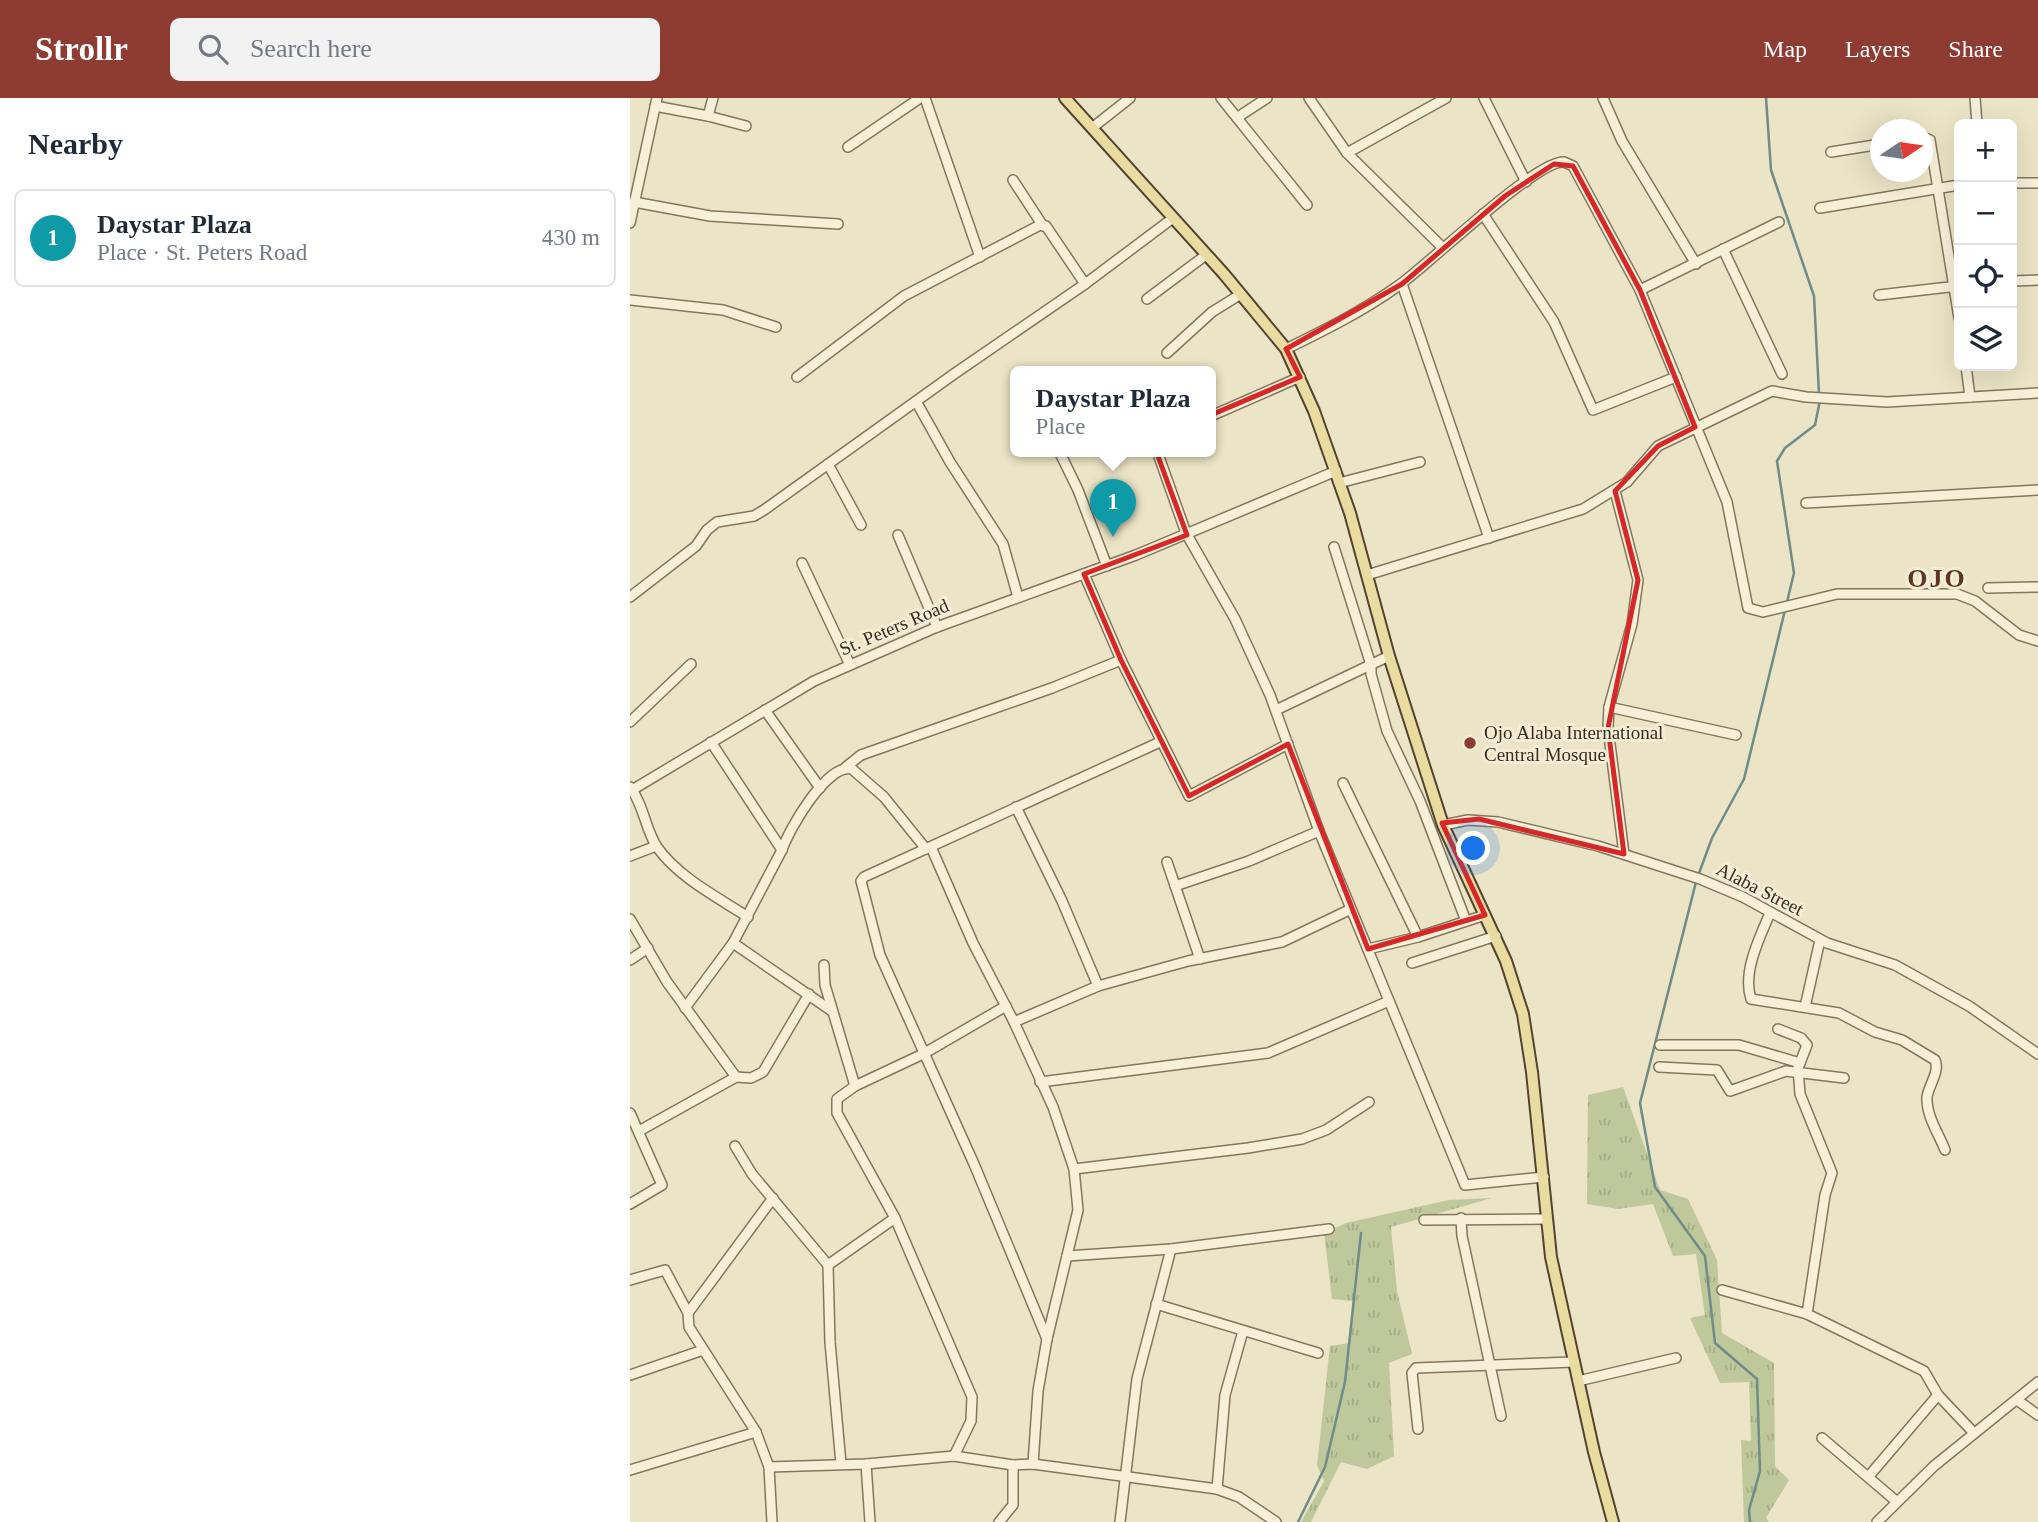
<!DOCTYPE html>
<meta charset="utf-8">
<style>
:root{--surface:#fff;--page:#f2f2f3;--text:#1f2937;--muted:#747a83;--line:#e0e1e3;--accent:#8e3c32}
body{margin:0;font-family:"Times New Roman",serif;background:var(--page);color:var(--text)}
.controls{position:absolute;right:21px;top:21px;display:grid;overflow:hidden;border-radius:10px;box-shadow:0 7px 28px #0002}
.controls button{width:63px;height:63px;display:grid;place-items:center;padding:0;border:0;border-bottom:2px solid var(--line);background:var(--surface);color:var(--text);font:35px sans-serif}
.compass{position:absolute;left:1240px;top:21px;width:63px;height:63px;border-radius:50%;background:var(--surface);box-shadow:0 7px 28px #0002;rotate:77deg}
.you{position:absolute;left:844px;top:751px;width:24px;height:24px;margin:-18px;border:5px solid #fff;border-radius:50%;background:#1a73e8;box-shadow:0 0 0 10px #1a73e833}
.badge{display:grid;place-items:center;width:46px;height:46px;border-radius:50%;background:var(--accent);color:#fff;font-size:23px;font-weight:700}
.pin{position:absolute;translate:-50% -58px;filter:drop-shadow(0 2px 4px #0008)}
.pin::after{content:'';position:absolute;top:37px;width:24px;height:21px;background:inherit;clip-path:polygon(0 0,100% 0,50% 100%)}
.popup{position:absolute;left:380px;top:268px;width:206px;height:91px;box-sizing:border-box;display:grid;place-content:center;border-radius:10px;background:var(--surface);filter:drop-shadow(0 2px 5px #0005);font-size:23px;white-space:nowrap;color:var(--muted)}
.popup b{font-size:26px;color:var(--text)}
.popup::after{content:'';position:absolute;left:50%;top:100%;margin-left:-14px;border:14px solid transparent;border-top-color:var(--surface)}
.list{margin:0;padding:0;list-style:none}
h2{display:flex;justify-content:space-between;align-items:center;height:91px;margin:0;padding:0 28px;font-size:30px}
h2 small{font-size:23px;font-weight:400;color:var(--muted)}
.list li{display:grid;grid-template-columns:46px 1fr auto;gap:21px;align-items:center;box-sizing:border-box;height:98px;margin:0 14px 14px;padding:0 14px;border:2px solid var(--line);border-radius:10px}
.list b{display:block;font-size:26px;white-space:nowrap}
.list p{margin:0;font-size:23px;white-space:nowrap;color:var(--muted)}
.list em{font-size:23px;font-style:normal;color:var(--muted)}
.icon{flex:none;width:38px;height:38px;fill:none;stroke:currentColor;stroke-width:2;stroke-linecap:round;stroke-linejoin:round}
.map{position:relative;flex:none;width:1408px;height:1424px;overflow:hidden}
header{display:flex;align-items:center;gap:42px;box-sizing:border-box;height:98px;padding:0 35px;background:var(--accent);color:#fff}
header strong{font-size:33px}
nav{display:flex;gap:38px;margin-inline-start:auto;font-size:24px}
.search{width:490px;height:63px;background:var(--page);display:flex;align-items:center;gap:18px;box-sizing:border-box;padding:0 24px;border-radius:10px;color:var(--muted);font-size:26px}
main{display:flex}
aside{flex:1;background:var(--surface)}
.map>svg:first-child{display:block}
</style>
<header>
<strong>Strollr</strong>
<div class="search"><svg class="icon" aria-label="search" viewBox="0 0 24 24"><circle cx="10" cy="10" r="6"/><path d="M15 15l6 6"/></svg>Search here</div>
<nav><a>Map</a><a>Layers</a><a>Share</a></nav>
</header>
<main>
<aside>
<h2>Nearby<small></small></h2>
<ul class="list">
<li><span class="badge" style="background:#0f9aa8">1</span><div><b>Daystar Plaza</b><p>Place · St. Peters Road</p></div><em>430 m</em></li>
</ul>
</aside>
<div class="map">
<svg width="1408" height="1424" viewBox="0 0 1408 1424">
<defs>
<pattern id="grass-tufts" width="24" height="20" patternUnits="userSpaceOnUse" patternTransform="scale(1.75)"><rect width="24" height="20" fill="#bec89b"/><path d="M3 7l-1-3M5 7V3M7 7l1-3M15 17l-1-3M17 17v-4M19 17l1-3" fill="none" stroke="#a4ac85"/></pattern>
</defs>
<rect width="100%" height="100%" fill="#ebe4c6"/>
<!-- grass -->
<g fill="url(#grass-tufts)">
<polygon points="993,989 1030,1092 1058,1101 1087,1162 1092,1235 1144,1265 1145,1368 1159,1382 1136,1420 1139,1424 1114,1424 1111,1342 1121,1343 1119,1284 1090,1285 1060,1220 1075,1217 1066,1156 1043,1158 1023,1106 988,1111 957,1106 958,997"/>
<polygon points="862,1100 761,1129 767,1193 782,1256 759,1265 764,1358 737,1371 711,1364 681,1424 671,1424 694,1383 687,1367 700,1248 720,1245 723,1203 702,1201 694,1135 716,1125 819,1102"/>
</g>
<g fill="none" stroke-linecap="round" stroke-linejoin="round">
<!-- stream -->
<g stroke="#6f8c88" stroke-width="2.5">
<polyline points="1136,0 1141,72 1184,198 1189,296"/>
<polyline points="1068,778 1082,740 1114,681 1164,475 1147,363 1155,350 1185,327 1190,302"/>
<polyline points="1066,784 1010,1005 1025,1089 1075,1158 1085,1245 1127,1281 1130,1373 1119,1412 1120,1424"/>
<polyline points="668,1424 695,1369 715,1284 731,1135"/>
</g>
<!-- minor casing -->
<g stroke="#84765d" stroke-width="12">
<g id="minor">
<polyline points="295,0 350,159"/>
<polyline points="591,0 677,107"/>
<polyline points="679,0 717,55 813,150"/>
<polyline points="854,0 896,84"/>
<polyline points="973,0 992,43 1066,166"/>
<polyline points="1345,0 1347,26"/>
<polyline points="25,8 78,18 83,0"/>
<polyline points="78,18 116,28"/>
<polyline points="608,19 637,0"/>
<polyline points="462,30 500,0"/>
<polyline points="1293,39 1300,42 1329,220"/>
<polyline points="218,49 290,0"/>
<polyline points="1201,54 1251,46"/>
<polyline points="717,55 816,0"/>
<polyline points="383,82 413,128"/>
<polyline points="1382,85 1408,85"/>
<polyline points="4,104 80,118 208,126"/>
<polyline points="1190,110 1329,87"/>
<polyline points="853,116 924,224 963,312 1046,279"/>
<polyline points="0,125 27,0"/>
<polyline points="1093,151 1152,276"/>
<polyline points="1382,183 1408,182"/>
<polyline points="772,186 859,440"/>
<polyline points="1010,192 1149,124"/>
<polyline points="1249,197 1328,188"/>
<polyline points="517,201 576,157"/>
<polyline points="0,202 93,212 146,229"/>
<path d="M656,251C695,232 733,213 768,188C796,169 907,61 934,64C934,64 943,68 943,68L1010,192L1097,404L1118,510L1133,514L1207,496H1327L1345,503L1389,537L1408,543"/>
<polyline points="537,255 582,214 611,196"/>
<polyline points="1336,268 1340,299"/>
<polyline points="167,279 274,198 410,127 416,128 455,186"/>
<polyline points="287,305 320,364 373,446 388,499"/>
<polyline points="581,318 670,279"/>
<polyline points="429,353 448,392 477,468"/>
<polyline points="527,353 556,435 605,521 640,597 689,733 835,1087 914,1079"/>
<polyline points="198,366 231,427"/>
<polyline points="709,385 790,364"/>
<polyline points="985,393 1008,482 1002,526 979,609 978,630 994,756"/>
<polyline points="1176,405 1408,392"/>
<polyline points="268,437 307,529"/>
<polyline points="704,449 741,567 741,576 757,633 790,703 836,823"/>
<polyline points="172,465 220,567"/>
<polyline points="454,476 491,562 559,698 658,646"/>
<polyline points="737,477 953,411 997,384 1028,348 1142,293 1176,299 1257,304 1408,295"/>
<polyline points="1358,490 1408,489"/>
<polyline points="0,499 66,448 77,432 87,424 124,418 134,412 324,276 455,186 543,120"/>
<polyline points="979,609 1106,637"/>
<polyline points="135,612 190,690"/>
<polyline points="646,612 759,558"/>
<polyline points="0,624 61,566"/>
<polyline points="81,644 152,752"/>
<polyline points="216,669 231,657 422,590 491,562"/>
<polyline points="713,685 788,839"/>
<path d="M0,689C14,707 15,731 27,749C48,779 87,799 118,819"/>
<polyline points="2,692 184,583 307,529 506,457 706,373"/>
<polyline points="386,709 432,803 468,888"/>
<polyline points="813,727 838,722 868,724 968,748 1070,781 1113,799 1197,845 1265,867 1339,908 1408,956"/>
<polyline points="301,749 343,845 384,924 423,1009 444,1071 448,1112 417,1241 408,1293 403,1366"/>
<polyline points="0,758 26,748"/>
<polyline points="537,764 570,861"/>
<polyline points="545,788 619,763 689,733"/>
<path d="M1140,815C1130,839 1112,874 1121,901L1209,915L1245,934L1272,942L1305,962C1310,974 1299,986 1297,999C1296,1018 1309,1036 1315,1052"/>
<polyline points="0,821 37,884 106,979"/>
<polyline points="103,845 202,913"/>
<polyline points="738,851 788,839 855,817"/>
<polyline points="0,862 18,850"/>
<polyline points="782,865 866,838"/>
<polyline points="194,867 195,887 225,988"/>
<polyline points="1175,909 1190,842"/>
<path d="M55,910L103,845L152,752C159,731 197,665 222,671L254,699L296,751"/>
<polyline points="384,924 468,888 558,863 652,844 721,811"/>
<polyline points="1148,931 1171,940 1177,947 1168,970 1170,996 1202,1075 1195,1097 1177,1216"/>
<polyline points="1030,947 1109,947 1170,965"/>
<polyline points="1029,969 1087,972 1100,993 1156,973 1214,980"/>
<polyline points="410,984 638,955 759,903"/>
<polyline points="0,1015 32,1087 0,1106"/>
<polyline points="9,1033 106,979 121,980 133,974 179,896"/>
<polyline points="105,1048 122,1076 198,1167 200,1244 211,1366"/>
<polyline points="444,1071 618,1050 672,1041 696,1032 739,1004"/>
<polyline points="831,1120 832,1138 871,1318"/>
<polyline points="794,1122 917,1121"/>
<polyline points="437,1158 541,1151 699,1131"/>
<polyline points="198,1167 265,1120"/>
<polyline points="0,1182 35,1172 58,1215 59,1229 126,1334 139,1369 142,1424"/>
<polyline points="1092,1192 1177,1216 1294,1273 1308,1297 1344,1335"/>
<polyline points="526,1206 688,1255"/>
<polyline points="58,1215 143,1100"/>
<polyline points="417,1241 344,1066 250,857 231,783 234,779 530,644"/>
<polyline points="0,1277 73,1252"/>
<polyline points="948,1283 1046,1260"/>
<polyline points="1387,1302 1408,1317"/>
<polyline points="788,1331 782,1275 786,1270 943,1264"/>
<polyline points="1192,1340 1266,1403"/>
<polyline points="324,1358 341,1323 342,1299 265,1120 207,1015 207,1001 225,988 293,956 376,908"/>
<polyline points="236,1366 240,1424"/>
<polyline points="139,1369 236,1366 324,1358 383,1367 403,1366 587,1391 609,1399 646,1424"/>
<polyline points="0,1372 126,1334"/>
<polyline points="1239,1378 1308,1297"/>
<polyline points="587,1391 595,1297 613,1233"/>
<polyline points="369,1424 383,1407 383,1367"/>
<polyline points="490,1424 507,1281 541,1151"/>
<polyline points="1247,1424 1304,1368 1408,1284"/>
</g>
</g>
<!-- major casing -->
<g stroke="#534431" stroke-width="14">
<polyline id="major" points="435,0 594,176 656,251 684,313 720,415 759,558 813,727 876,863 893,916 902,974 921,1159 964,1354 983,1424"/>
</g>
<!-- minor -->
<use href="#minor" stroke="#f6f0d9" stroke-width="9"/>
<!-- major -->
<use href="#major" stroke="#eadca1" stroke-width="10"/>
</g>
<!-- marked area -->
<path fill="none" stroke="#d62828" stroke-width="5" stroke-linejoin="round" d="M924,66L943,68L1010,192L1065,329L1028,348L985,393L1008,482L978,630L994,756L849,721L812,725L855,817L738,851L658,646L559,698L491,562L454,476L557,437L522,342L670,279L656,251L772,186L875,98Z"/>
<!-- markers -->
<circle fill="#8e3c32" stroke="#f3edd5" stroke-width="2.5" cx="840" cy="645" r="7"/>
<g text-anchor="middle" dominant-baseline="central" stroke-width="6" stroke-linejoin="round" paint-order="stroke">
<!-- street labels -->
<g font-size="19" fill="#362d20" stroke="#f3edd5">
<text transform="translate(264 529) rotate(-23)">St. Peters Road</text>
<text transform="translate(1130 791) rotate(27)">Alaba Street</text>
</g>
<!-- poi labels -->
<g font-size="19" fill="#362d20" stroke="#f3edd5" text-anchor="start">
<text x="854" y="634">Ojo Alaba International<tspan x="854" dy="22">Central Mosque</tspan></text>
</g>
<!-- district labels -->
<g font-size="26" font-weight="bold" letter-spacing="2" fill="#5f3623" stroke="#f3edd5">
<text x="1307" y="480">OJO</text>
</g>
</g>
</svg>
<div class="controls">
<button>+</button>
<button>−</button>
<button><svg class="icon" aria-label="locate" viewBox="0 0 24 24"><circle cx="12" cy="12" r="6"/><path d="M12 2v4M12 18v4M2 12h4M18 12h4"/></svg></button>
<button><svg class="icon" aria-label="layers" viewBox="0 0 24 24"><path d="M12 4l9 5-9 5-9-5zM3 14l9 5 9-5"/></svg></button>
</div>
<svg class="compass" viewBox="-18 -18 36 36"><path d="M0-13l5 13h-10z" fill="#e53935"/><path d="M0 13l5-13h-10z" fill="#747a83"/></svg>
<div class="you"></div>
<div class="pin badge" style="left:483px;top:439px;background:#0f9aa8">1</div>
<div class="popup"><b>Daystar Plaza</b>Place</div>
</div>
</main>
